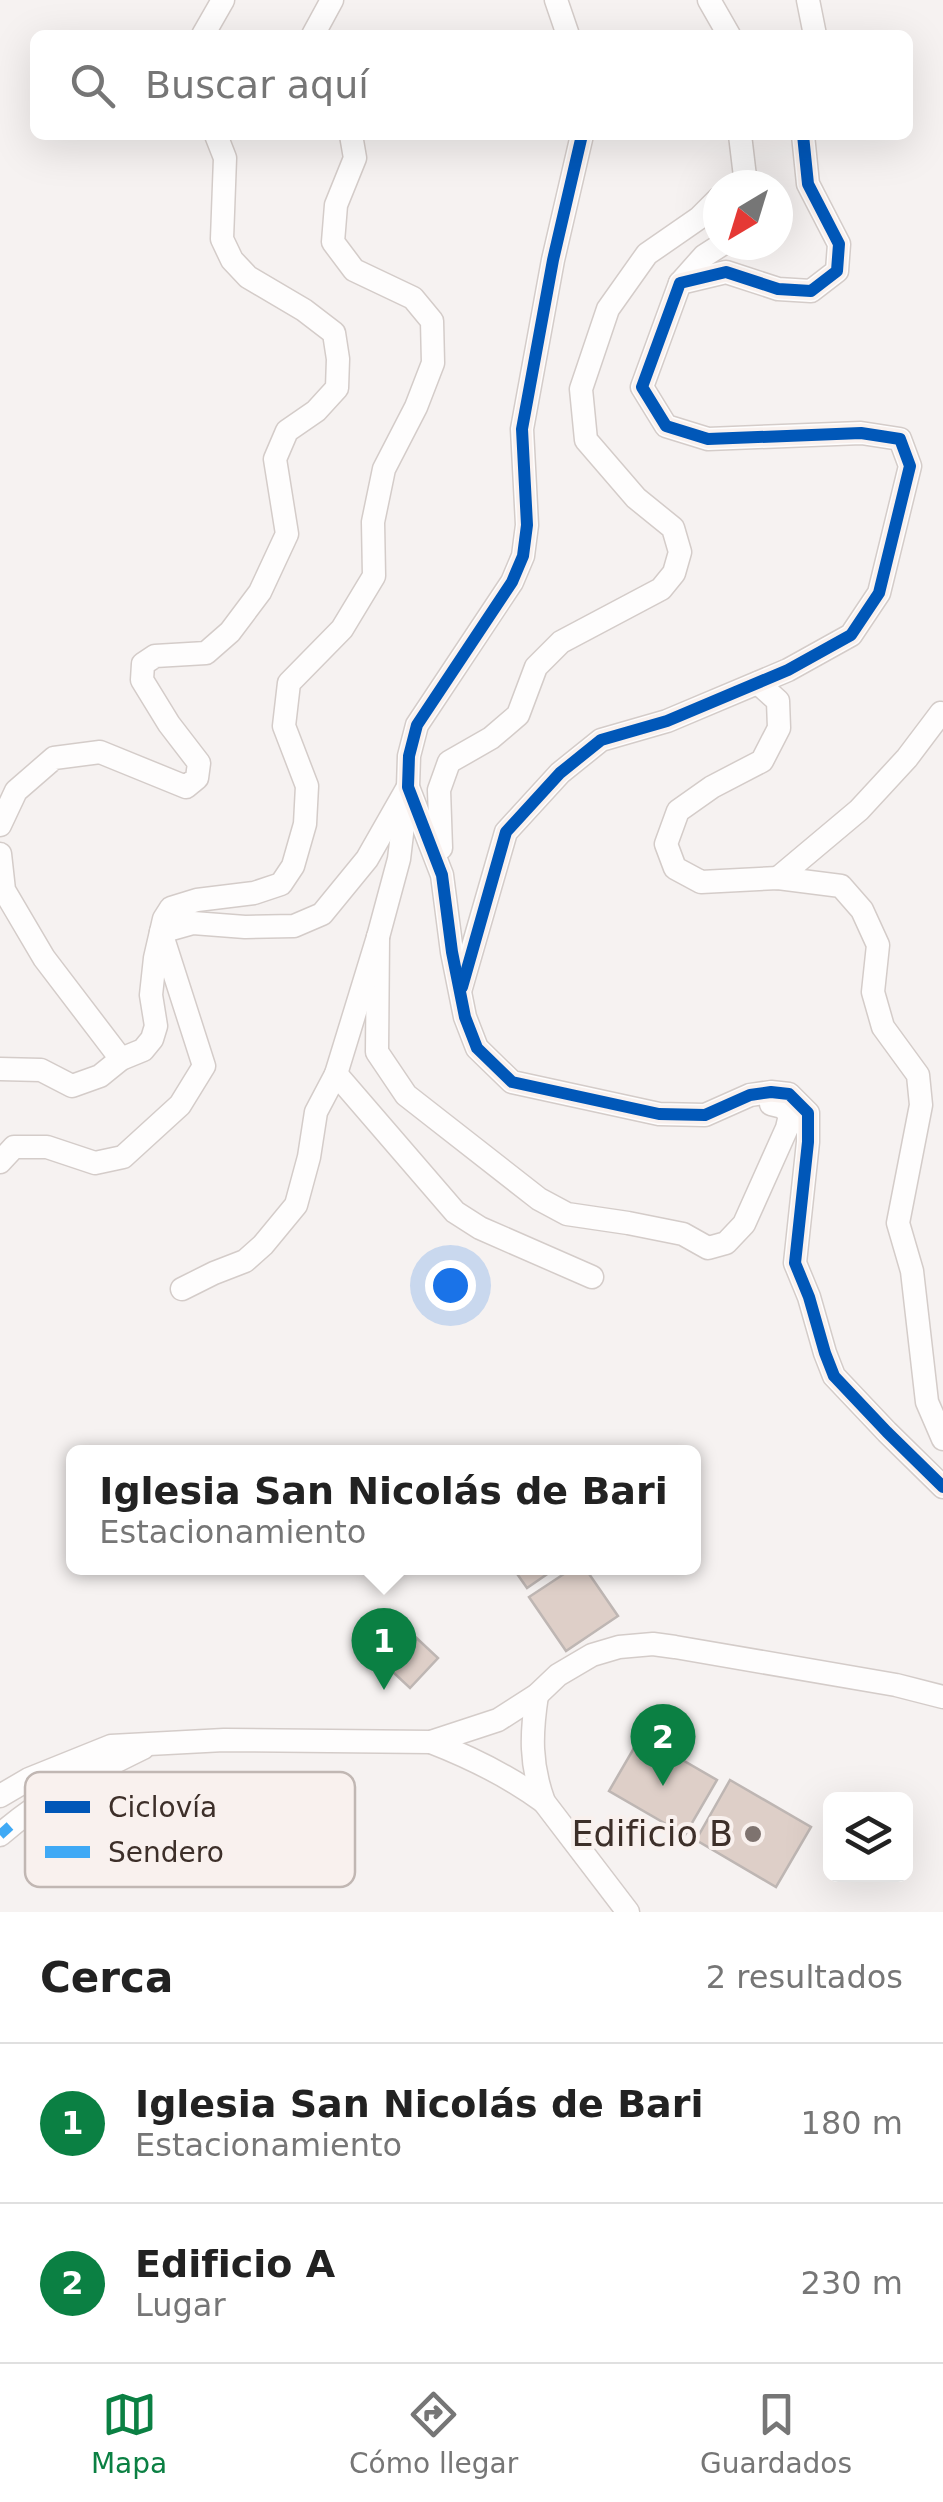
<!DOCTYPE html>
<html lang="es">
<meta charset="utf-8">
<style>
:root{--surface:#fff;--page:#f2f2f2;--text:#222;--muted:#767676;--line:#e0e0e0;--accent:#0b8043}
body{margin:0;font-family:"DejaVu Sans",sans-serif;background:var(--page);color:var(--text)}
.controls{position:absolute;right:30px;bottom:30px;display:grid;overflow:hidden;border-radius:15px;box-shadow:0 10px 40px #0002}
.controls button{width:90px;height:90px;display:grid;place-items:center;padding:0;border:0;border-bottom:2px solid var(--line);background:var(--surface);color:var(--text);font:50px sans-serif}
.compass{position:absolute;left:703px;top:170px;width:90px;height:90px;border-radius:50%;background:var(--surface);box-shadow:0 10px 40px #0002;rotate:218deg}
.you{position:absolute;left:450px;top:1285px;width:35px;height:35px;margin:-25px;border:8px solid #fff;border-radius:50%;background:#1a73e8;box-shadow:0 0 0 15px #1a73e833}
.badge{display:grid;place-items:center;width:65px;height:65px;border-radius:50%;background:var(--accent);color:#fff;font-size:32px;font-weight:700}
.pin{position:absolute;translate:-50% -82px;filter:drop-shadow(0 2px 5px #0008)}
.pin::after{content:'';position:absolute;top:52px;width:35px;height:30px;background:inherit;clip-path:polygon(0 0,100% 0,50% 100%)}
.popup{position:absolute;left:66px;top:1445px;width:635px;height:130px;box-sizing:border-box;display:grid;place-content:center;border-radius:15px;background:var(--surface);filter:drop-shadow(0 2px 8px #0005);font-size:32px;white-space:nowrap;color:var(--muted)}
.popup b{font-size:38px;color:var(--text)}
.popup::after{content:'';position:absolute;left:50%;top:100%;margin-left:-20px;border:20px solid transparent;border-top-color:var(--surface)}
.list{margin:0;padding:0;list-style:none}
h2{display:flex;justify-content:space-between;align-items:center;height:130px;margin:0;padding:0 40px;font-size:42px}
h2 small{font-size:32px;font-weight:400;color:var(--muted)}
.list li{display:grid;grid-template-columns:65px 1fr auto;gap:30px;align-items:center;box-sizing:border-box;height:160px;padding:0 40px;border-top:2px solid var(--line)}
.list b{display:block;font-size:38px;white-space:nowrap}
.list p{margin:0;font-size:32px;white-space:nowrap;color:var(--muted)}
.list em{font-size:32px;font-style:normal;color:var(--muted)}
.icon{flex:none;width:55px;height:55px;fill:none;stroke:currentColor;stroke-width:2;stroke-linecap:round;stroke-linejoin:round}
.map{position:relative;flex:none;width:943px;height:1912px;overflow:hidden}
.search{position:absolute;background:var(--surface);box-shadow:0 10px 40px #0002;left:30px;right:30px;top:30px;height:110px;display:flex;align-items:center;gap:25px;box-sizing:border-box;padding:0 35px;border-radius:15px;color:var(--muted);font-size:38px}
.sheet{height:450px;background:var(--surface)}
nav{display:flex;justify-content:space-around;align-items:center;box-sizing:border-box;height:140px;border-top:2px solid var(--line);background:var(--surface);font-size:28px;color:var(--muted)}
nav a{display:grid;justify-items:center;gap:5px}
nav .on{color:var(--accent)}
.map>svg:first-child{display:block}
</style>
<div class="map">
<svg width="943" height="1912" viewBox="0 0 943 1912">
<rect width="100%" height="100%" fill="#f6f2f1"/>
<!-- building -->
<g fill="#decfc8" stroke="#beb6b3" stroke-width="2.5">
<polygon points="513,1568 556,1568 527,1588"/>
<polygon points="573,1568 585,1568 618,1616 566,1651 529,1597"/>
<polygon points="408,1630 438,1658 410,1688 380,1660"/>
<polygon points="641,1736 717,1780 685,1835 609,1791"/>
<polygon points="730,1780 811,1827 776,1887 696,1840"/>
</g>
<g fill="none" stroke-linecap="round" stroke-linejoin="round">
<!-- minor casing -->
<g stroke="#d4ccc9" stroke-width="25">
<g id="minor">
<polyline points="556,0 568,35"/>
<polyline points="709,0 729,35"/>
<polyline points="808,0 815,35"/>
<polyline points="203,35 223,0"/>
<polyline points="313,35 332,0"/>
<polyline points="582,135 553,260 522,429 527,525 523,556 512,582 417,725 409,756 408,787 442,875 452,952 465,1017 477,1048 512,1082 659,1114 705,1115 750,1095 771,1092 789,1094 808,1113 808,1142 795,1263 809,1297 825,1353 834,1376 887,1432 943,1487"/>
<polyline points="740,135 746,185"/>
<polyline points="680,283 704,256 721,245"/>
<polyline points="758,683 778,701 779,728 762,761 712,787 678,811 666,844 675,868 701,882 778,878 841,886 862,910 878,945 873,992 883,1027 918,1075 921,1105 898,1223 912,1271 927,1402 943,1439"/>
<polyline points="0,825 16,791 54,758 100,752 186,787 197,778 199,763 169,724 142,680 143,664 155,656 206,653 230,632 260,592 287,534 275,459 287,431 316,411 337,388 338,359 334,333 304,310 248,277 232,260 222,239 225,158 216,135"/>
<polyline points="441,848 439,790 449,762 491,738 518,715 536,667 561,642 661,589 674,573 680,552 673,528 636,498 586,440 581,389 608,309 647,254 699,218 718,199"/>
<polyline points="0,854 4,890 44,958 121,1059"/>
<polyline points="778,878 859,810 907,758 941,713"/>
<polyline points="378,937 377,1052 406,1095 539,1199 567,1214 628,1223 683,1234 708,1248 726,1243 744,1224 787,1128 790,1115 783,1107 771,1104"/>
<polyline points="461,988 506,832 560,773 601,740 667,721 788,670 851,635 879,593 910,466 900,439 861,433 708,439 666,426 642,387 680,283 726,272 778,289 811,291 837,271 839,244 808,184 803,135"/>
<polyline points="0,1069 41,1070 72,1086 100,1076 121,1059 143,1050 152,1039 156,1026 151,995 155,958 161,932 193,923 245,927 294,926 322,914 367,859 408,787"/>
<polyline points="336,1074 455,1212 480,1228 592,1277"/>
<polyline points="0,1162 14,1147 47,1147 95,1163 123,1157 180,1105 204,1066 161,932 164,919 171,908 197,900 254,893 281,884 293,866 305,824 307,786 284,726 289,683 342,629 374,576 373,522 384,469 416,407 433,363 432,321 413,298 354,270 333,242 336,205 355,158 351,135"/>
<polyline points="182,1289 214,1273 245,1261 263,1245 296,1205 309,1157 316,1112 336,1074 378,937 399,859 406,800"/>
<path d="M537,1695C531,1734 530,1764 544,1802L628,1912"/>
<path d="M431,1742C472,1758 509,1776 544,1802"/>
<polyline points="0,1796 29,1779 111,1746 224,1740 431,1742 498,1720 537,1695 558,1675 592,1655 619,1647 653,1644 675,1647 896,1685 943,1697"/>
<path d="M0,1835C43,1797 92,1773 143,1748"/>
</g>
</g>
<!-- minor -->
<use href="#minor" stroke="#fefdfd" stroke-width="22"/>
<!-- quiet -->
<polyline stroke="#3fa9f5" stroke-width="10" stroke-dasharray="20 10" stroke-linecap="butt" points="0,1835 10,1826"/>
<!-- cycleway casing -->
<g stroke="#f9f1ee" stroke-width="19">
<g id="cycleway">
<polyline points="582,135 553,260 522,429 527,525 523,556 512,582 417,725 409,756 408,787 442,875 452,952 465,1017 477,1048 512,1082 659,1114 705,1115 750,1095 771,1092 789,1094 808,1113 808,1142 795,1263 809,1297 825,1353 834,1376 887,1432 943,1487"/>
<polyline points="462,987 506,832 560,773 601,740 667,721 788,670 851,635 879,593 910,466 900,439 861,433 708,439 666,426 642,387 680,283 726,272 778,289 811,291 837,271 839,244 808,184 803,135"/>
</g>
</g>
<!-- cycleway -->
<use href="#cycleway" stroke="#0057b8" stroke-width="12"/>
</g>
<!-- markers -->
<circle fill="#7e736f" stroke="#f9f1ee" stroke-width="4" cx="753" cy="1834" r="10"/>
<g text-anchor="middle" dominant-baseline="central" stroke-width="8" stroke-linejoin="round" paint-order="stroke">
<!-- poi labels -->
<g font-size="35" fill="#3d2f29" stroke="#f9f1ee" text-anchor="end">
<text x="733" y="1834">Edificio B</text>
</g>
</g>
<!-- legend -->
<rect x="25" y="1772" width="330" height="115" rx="15" fill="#f9f1ee" stroke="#c1b7b3" stroke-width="2.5"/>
<rect x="45" y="1801" width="45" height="12" fill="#0057b8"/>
<rect x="45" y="1846" width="45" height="12" fill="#3fa9f5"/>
<g font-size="28" fill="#3d2f29">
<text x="108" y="1817">Ciclovía</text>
<text x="108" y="1862">Sendero</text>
</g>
</svg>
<div class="controls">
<button><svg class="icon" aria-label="layers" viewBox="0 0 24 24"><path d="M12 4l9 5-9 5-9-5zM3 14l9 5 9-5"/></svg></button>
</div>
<svg class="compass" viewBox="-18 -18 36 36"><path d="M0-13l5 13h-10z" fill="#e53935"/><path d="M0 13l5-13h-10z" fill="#767676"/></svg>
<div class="you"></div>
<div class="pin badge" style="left:384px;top:1690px">1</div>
<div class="popup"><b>Iglesia San Nicolás de Bari</b>Estacionamiento</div>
<div class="pin badge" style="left:663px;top:1786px">2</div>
<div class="search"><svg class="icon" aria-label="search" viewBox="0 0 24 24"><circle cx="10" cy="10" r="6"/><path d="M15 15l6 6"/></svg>Buscar aquí</div>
</div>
<section class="sheet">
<h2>Cerca<small>2 resultados</small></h2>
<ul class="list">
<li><span class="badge">1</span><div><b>Iglesia San Nicolás de Bari</b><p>Estacionamiento</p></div><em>180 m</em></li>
<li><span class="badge">2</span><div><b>Edificio A</b><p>Lugar</p></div><em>230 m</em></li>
</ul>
</section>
<nav>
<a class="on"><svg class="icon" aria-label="map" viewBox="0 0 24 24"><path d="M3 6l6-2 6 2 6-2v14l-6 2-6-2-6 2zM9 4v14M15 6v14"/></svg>Mapa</a>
<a><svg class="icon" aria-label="directions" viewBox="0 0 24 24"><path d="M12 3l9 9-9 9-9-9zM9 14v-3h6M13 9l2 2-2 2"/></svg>Cómo llegar</a>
<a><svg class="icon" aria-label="saved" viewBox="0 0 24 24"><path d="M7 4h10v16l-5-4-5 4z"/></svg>Guardados</a>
</nav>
